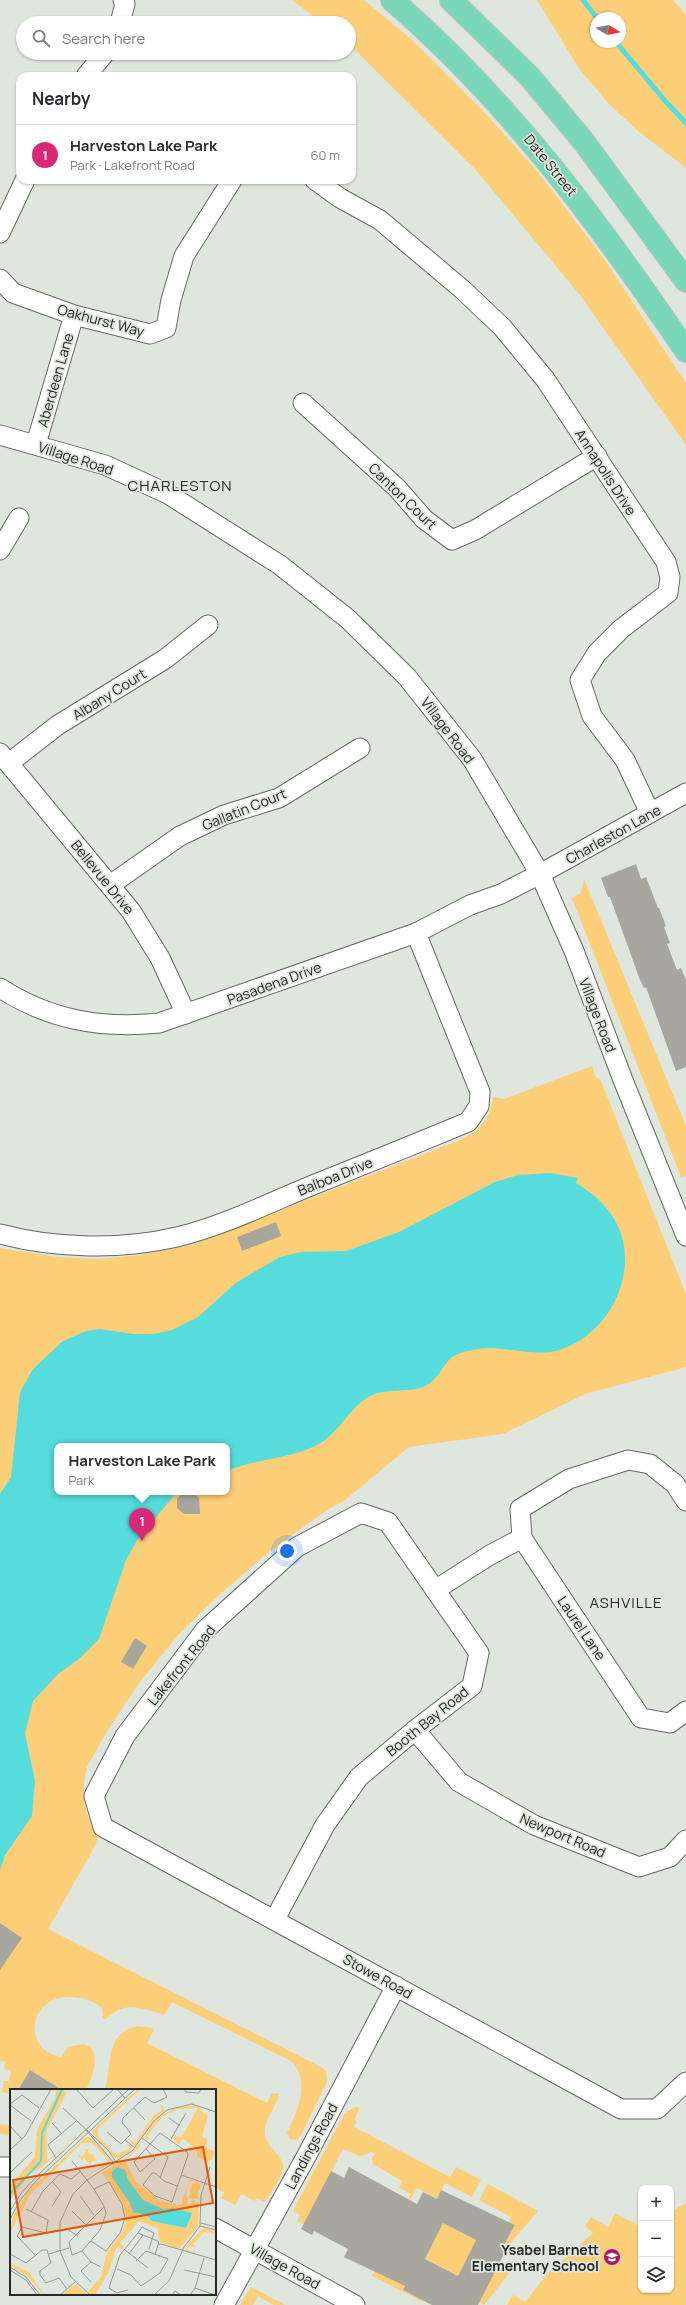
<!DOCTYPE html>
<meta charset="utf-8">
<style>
:root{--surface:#fff;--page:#f7f7f7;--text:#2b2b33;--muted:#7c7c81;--line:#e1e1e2;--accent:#db2777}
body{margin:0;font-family:Manrope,sans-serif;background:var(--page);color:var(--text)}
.controls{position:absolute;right:12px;bottom:12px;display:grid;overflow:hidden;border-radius:8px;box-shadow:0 1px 3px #0004}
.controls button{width:36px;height:36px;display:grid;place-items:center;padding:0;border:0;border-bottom:1px solid var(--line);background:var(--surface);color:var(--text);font:20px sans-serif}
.compass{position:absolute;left:590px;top:12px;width:36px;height:36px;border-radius:50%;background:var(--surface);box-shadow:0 1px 3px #0004;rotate:100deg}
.you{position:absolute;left:287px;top:1551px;width:14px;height:14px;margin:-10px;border:3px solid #fff;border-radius:50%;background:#1a73e8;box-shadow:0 0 0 6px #1a73e833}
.badge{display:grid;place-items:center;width:26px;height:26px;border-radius:50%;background:var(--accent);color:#fff;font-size:13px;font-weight:700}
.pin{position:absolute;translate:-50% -33px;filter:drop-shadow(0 1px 2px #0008)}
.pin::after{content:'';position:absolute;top:21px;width:14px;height:12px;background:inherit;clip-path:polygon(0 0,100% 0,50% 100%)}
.popup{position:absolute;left:54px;top:1443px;width:176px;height:52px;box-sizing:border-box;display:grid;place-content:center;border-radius:8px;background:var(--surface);filter:drop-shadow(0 1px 3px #0005);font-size:13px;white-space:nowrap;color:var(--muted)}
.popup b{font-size:15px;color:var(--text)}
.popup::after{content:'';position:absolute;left:50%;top:100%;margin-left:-8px;border:8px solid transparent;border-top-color:var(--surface)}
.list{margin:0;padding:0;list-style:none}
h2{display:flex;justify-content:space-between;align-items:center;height:52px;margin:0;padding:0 16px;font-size:17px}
h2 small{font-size:13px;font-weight:400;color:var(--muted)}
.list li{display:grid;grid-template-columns:26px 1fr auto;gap:12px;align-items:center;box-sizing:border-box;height:60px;padding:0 16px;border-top:1px solid var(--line)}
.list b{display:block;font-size:15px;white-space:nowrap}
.list p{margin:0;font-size:13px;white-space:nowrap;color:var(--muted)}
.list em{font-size:13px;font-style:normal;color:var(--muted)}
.icon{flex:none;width:22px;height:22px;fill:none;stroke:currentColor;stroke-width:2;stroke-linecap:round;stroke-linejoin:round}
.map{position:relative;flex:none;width:686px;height:2305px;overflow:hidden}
.search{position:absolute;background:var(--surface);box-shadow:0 1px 3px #0004;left:16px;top:16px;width:340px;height:44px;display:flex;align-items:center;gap:10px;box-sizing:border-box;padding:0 14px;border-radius:22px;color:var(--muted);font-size:15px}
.panel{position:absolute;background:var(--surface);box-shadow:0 1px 3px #0004;left:16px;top:72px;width:340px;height:112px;border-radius:12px}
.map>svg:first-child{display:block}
</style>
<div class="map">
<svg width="686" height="2305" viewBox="0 0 686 2305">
<rect width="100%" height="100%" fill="#dfe6dd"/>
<!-- green -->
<g fill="#fcce78" fill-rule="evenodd">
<polygon points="292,0 364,0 409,37 482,110 538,172 604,259 686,383 686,445 580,295 475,169 349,44 349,23 322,23"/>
<path d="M537,0H673L686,15V168L638,131L610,105L580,70ZM596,18H620V42H596Z"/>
<polygon points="584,879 686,1126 686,1176 681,1177 572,898 581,893"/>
<path d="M592,1066L595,1076L601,1081L686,1294V1367L585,1394L503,1434L409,1447L344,1501L327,1510L265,1555L217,1597L180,1633L139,1683L106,1733L87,1767L84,1783V1801L87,1816L99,1833L95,1846L48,1929L323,2068L326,2072L327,2082L299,2139L296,2140L290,2139L287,2133C297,2111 312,2082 291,2061L172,2002L164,2015C142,2008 125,2000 106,2019H103L102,2008C95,2002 88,1999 79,1998C29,1988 19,2050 61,2057L68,2047L83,2044L90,2046C100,2058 92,2078 86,2090H51L52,2084L30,2070L18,2090H11V2093L2,2092L4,2081H9L11,2071L4,2069L5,2062L0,2061V1248L58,1257L99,1259L141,1255L191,1245L460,1140C480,1130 490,1120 493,1097L504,1099ZM57,1446H227V1492H57Z"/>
<path d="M138,2026L152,2028L153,2031L147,2043L267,2103L272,2093L279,2094C277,2107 265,2117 265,2131C264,2147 286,2157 283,2169C280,2180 271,2192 265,2202L256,2198L255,2201L241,2194L235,2205L221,2198L224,2192L215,2188V2090H105C112,2064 105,2032 138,2026Z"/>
<polygon points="355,2107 360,2108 354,2120 357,2121 354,2127 450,2177 456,2167 481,2180 472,2197 445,2183 437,2199 417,2188 410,2200 408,2199 411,2194 399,2188 402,2181 373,2164 372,2158 375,2154 372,2152 360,2156 343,2149 304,2224 297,2221 300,2215 293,2211 344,2114"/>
<polygon points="0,2124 11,2126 11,2135 0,2134"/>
<polygon points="488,2184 538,2211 508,2246 504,2245 515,2225 509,2221 511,2217 479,2200"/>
<polygon points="686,2203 686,2305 507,2305 513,2295 525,2302 547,2274 593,2233 585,2226 591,2217 608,2227 615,2213 641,2227 641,2290 671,2290 671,2212"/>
<polygon points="443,2223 476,2240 458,2276 425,2259"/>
<polygon points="391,2241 384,2275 405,2286 403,2290 413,2295 426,2296 423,2302 372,2276"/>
<polygon points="500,2261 511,2268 511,2271 484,2305 479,2302"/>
<polygon points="251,2287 255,2289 285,2305 274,2305 258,2296 253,2305 240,2305"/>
</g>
<!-- water -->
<path fill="#54dddc" d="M550,1173L578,1178L576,1183C605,1200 626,1226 625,1261C624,1301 596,1340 556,1351C525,1358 490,1338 454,1356C443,1362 440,1380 423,1387C403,1394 382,1386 364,1400C346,1413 337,1435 317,1445C288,1460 256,1458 227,1471V1446H57V1492H177L138,1539L126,1560L99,1639L79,1659L58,1674L33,1701L25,1733L35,1781L32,1816L5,1855L0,1870V1494L11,1477L20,1392L33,1369L63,1341L86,1331L100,1329L133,1334H153L172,1330L198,1317L237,1282L280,1257L301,1252L346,1251L399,1232L495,1182L518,1175Z"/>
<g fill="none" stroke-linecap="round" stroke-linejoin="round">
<!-- stream -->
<g stroke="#54dddc" stroke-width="5">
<polyline points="583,0 597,18"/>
<polyline points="616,42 666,102 686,123"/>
</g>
</g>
<!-- building -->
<g fill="#a7a79e" fill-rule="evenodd">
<polygon points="636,864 641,879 646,877 658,908 659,908 666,926 664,927 670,943 667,944 677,970 681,968 686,980 686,1067 676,1071 646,987 644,988 640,980 610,897 608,897 601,878"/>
<polygon points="276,1222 281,1236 242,1251 237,1237"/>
<polygon points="183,1492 193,1492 199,1498 200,1514 184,1514 177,1508 177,1499"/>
<polygon points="135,1638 147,1646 133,1669 121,1662"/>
<polygon points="0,1923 22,1938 0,1970"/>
<polygon points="30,2070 62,2090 18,2090"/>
<path d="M349,2167L417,2204L423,2192L437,2199L441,2190L515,2225L504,2245L508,2246L478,2305H432L403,2290L405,2286L344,2257L348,2249L314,2231L312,2235L301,2229L331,2171L344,2178ZM443,2223L476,2240L458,2276L425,2259Z"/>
</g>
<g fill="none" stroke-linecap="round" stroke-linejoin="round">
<!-- minor casing -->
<g stroke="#636961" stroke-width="21">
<g id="minor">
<polyline points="120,23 125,4 123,0"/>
<polyline points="86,76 105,53"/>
<polyline points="315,180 340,198 380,220 463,290 502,327 545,379 666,562 670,577 668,593 621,629 597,653 580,680 592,716 625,760 650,813"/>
<polyline points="0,233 25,180"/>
<polyline points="0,279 13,293 74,315 150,334 166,328 171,300 184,256 232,180"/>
<polyline points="303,403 397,488 424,519 452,540 475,530 597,456"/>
<polyline points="0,435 105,465 168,494 280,565 348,619 407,677 472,759 540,874 574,951 623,1080 686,1236"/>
<polyline points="36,444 74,315"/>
<polyline points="0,550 19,518"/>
<polyline points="0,753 131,911 160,958 186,1014"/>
<polyline points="9,763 58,725 165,659 208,625"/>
<polyline points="110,885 180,836 224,815 279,798 360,748"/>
<path d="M0,988C50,1020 101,1029 159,1023L416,933L470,905L501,894L540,874L686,793"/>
<path d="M0,1234C56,1249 121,1250 177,1237C222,1226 265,1205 308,1187C361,1166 415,1144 468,1122L479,1106L480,1092L416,933"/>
<polyline points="686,1501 675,1484 650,1464 628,1460 569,1479 520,1509 522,1538 641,1718 670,1723 686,1711"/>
<polyline points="435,1590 490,1555 522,1538"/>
<polyline points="415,1730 459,1782 534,1825 639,1867 670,1857 686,1840"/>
<polyline points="275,1919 325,1825 359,1777 415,1730 472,1686 479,1653 388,1522 361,1513 297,1547 205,1630 125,1736 94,1796 103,1827 621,2109 657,2109 686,2082"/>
<polyline points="0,2167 11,2167"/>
<polyline points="215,2228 355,2305"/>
<polyline points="224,2305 307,2155 396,1986"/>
</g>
</g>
<!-- major casing -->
<g stroke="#c2c3c2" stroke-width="24">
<g id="major">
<path d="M392,0C510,102 599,223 686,351"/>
<polyline points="451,0 529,76 584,142 686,281"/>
</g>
</g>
<!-- minor -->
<use href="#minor" stroke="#fff" stroke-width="19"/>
<!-- major -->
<use href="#major" stroke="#7ad7ba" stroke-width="22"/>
</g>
<!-- icons -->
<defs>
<g id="school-disc" transform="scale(0.9)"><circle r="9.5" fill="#a81c5e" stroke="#dfe6dd"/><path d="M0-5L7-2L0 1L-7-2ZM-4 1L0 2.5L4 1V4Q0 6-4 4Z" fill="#fff"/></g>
</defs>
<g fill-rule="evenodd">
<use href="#school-disc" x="612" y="2257"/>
</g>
<g text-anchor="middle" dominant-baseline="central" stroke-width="3.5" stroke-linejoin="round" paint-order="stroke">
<!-- street labels -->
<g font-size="14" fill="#262926" stroke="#dfe6dd">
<text transform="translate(551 165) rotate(51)">Date Street</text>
<text transform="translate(101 320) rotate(15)">Oakhurst Way</text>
<text transform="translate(55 380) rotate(-74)">Aberdeen Lane</text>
<text transform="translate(76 458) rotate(18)">Village Road</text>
<text transform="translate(606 472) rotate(57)">Annapolis Drive</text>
<text transform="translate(403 496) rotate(44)">Canton Court</text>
<text transform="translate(109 694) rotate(-32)">Albany Court</text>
<text transform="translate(448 730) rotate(53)">Village Road</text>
<text transform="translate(244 809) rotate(-22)">Gallatin Court</text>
<text transform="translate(613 834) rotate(-29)">Charleston Lane</text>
<text transform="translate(103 877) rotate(51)">Bellevue Drive</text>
<text transform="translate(274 983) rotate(-20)">Pasadena Drive</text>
<text transform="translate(598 1015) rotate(69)">Village Road</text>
<text transform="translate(335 1176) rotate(-22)">Balboa Drive</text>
<text transform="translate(582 1628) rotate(56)">Laurel Lane</text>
<text transform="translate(181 1665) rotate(-51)">Lakefront Road</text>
<text transform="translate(427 1721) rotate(-39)">Booth Bay Road</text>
<text transform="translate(563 1835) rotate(23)">Newport Road</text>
<text transform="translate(378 1976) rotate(29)">Stowe Road</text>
<text transform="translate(311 2146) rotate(-62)">Landings Road</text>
<text transform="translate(285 2266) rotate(29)">Village Road</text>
</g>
<!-- poi labels -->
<g font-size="14" font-weight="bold" fill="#262926" stroke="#dfe6dd" text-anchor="end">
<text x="599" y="2249">Ysabel Barnett<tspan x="599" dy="16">Elementary School</tspan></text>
</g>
<!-- neighbourhood labels -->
<g font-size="15" letter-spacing="1" fill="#262926" stroke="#dfe6dd">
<text x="180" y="485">CHARLESTON</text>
<text x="626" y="1602">ASHVILLE</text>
</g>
</g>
<!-- overview -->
<g transform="translate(10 2089)">
<rect width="206" height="206" fill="#dfe6dd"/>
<path d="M46,0H53L56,5L37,41V72L72,43L32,78L20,85L0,111V97L25,68L27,41L45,9ZM128,0H130L88,40V47L106,66L120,59L115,54L122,58L119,63L108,70L105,69L83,45L82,42ZM150,14L154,19V22L142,33L126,56H123L118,49L125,54L144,26L152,21ZM178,17H189L191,23L198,26L192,48L197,50V60L205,62L202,71L197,73L187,67V63L176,51L173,50L169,55L163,49L165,46L171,49L188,19L168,20L153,27L137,47L141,51L136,50L135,47L142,36L153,25L166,19ZM76,48H79L93,61L101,71L100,75L77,87L96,75L98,70L81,54H72L20,106L0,144L3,127L19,101ZM131,52L129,59L115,71L126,93L150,112L171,116L179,91L185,92L179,93L176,104L178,115H181L182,110L189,114L188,137L169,160L150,153L147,139L129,132L110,154L114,158L113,161L108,157L106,160L98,184L85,206H82L78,203L91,188L97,163L113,142L116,131L113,114L92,84L119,67ZM74,60H79L78,63L82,66L84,64L83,68L87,71L82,72L80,76L74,69L72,71L68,66L72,67L76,63ZM188,93L191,97L188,103V110L179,109L182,95ZM193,139L206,142V145L194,143L188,150L190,152L188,150L183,155L186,158L179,157L178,161L183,163L185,160V164L176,162L177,156ZM0,174L19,183L34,206L17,187L0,176ZM64,196H66L78,206H51Z" fill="#fcce78"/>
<path d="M107,78L115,81L118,91L133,111L153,120L162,119L182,124L176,139L142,132L136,126L123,123L120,114L102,88V83Z" fill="#54dddc"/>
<path fill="none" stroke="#54dddc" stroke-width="2" d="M0,105L31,72L32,44L52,0"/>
<path fill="none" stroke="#959a94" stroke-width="1" d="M66,0L83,19L104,0M107,0L115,9M174,0L176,3L189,4L191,0M0,15L12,6L29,19M0,16L21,32M53,19L98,61L106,73M124,19L135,31M159,29L170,37M42,34L51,44M0,37L12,50M76,41L104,74M97,43L111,55L121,45L112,33L113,29L135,8L144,14L157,8L153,0M132,49L158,68L150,89M161,50L176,24M115,51L125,59M136,60L145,70L130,83L124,73L150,44L177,63L178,66L162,113L145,107L133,96L142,84H145L154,92L167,97M0,61L15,47L41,0M46,69L38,56L66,32M62,72L84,100L94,117V118L95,120L96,125L90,141L72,162L62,166L59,153L94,118M0,84L22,63M171,86L206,98M70,107L84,126M42,117L51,103L42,92M16,120L38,131L36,144L12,138L7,147L25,166M0,122L12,103L28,86L119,0M62,122L76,136M21,123L33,102L50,85L61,90L71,82M0,130L11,110L27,91L125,0M191,134L206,138M190,137L206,141M55,139L68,147M128,144L132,138L144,144L139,160M128,144L148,152L149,155M81,152L96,162L110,144L115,129L112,115L99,93L84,100M115,161L138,179M72,162L81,173L91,178M0,165L16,174L32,161H37L41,174L30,182V186L36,194L49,189L57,200M39,165L59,159M119,165L133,146M145,165L148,156L151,155L206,171M81,173L71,182L81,193M0,178L16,188L30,206M107,180L121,186L131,197L150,184L158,170L136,162L126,172M0,181L16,191L27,206M174,181L206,188M185,199L205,206M118,201L107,204L99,199L110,166L128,144M50,206L65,193M80,206L61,188L50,162V133L63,105L77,91L122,62L144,32L157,21L182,15L206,23M144,206L159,192L174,158L190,137L191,106L200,78M162,206L165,202L171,206M180,206L185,199L194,169"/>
<path fill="#de570d" fill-opacity="0.15" stroke="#de570d" stroke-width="2" d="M193,58L203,114L13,148L3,91Z"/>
<rect width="206" height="206" fill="none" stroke="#262926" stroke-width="2"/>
</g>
</svg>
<div class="controls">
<button>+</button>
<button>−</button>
<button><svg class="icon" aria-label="layers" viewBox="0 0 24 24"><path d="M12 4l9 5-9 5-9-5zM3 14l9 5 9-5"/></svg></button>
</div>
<svg class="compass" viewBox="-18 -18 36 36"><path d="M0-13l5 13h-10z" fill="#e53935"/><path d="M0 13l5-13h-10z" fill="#7c7c81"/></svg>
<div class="you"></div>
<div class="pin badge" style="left:142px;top:1541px">1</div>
<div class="popup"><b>Harveston Lake Park</b>Park</div>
<div class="search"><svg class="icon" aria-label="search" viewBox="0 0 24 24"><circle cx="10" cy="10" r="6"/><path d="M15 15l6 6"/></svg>Search here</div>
<section class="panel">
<h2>Nearby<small></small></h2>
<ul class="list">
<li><span class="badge">1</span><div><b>Harveston Lake Park</b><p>Park · Lakefront Road</p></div><em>60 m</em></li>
</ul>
</section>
</div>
